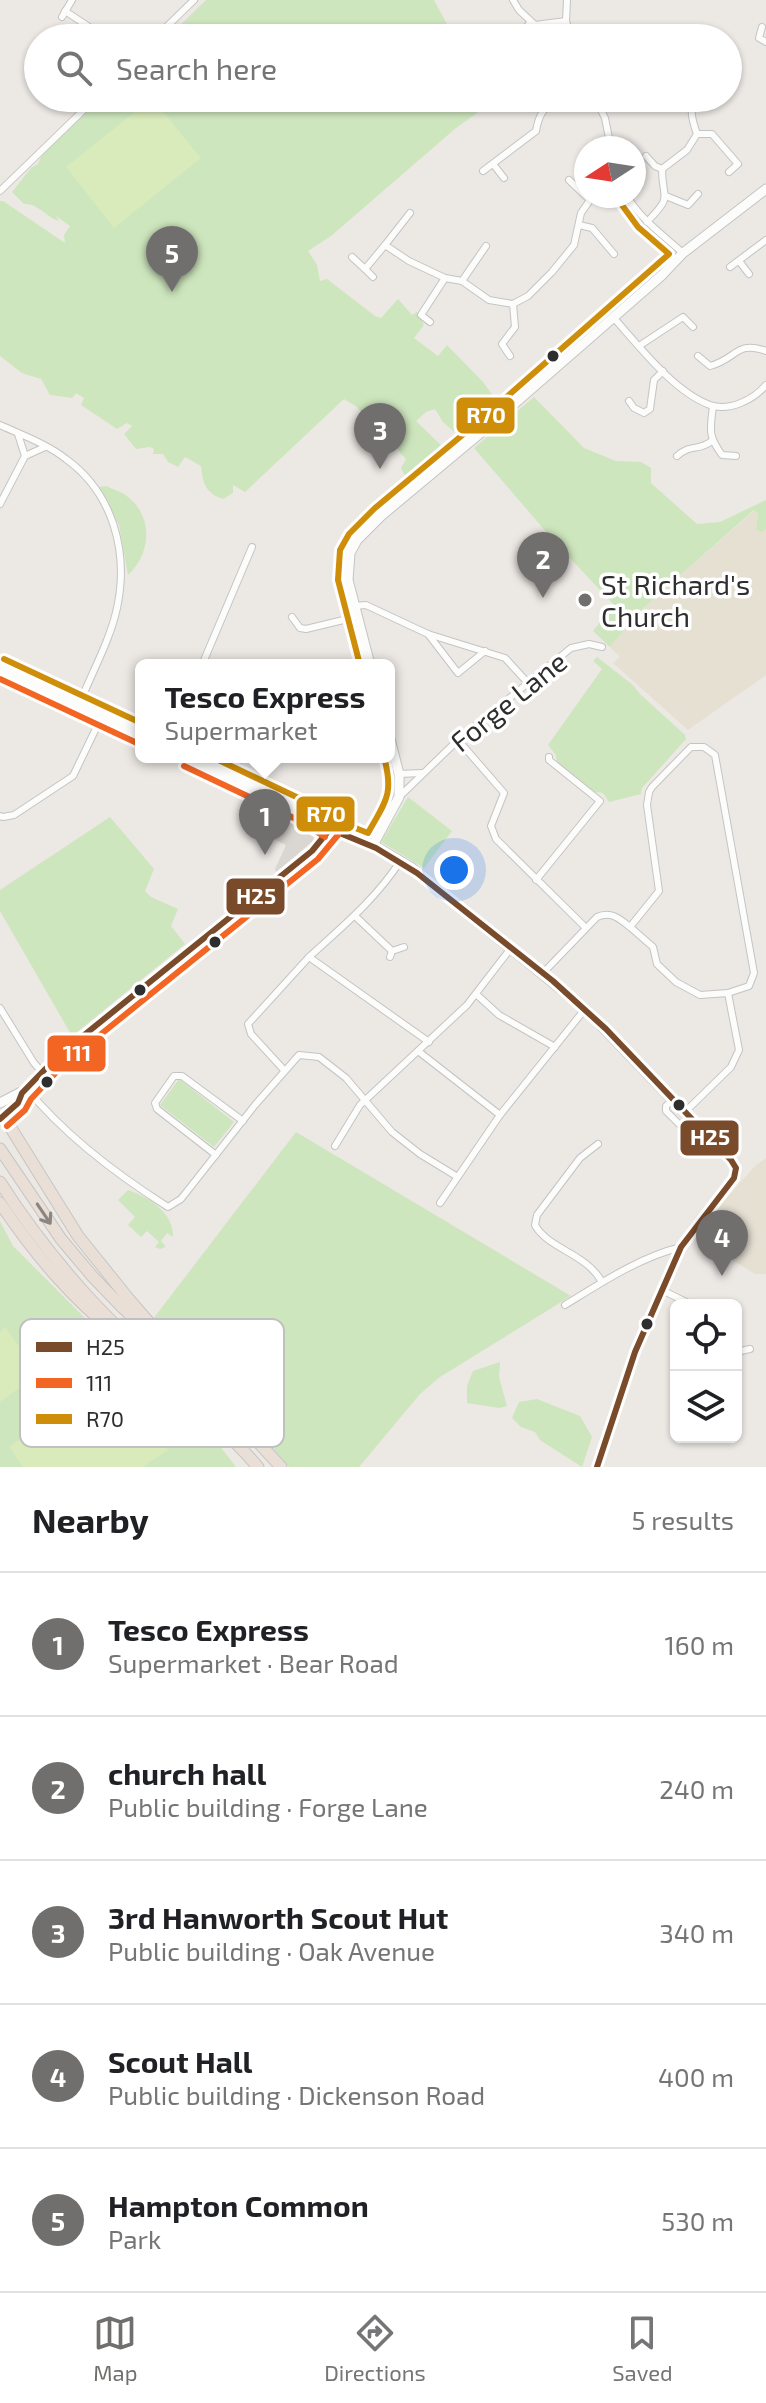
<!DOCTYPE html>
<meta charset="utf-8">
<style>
:root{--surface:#fff;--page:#f6f6f6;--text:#202124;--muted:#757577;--line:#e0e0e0;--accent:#706f6e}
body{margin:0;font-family:"Exo 2",sans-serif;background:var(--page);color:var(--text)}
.controls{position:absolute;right:24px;bottom:24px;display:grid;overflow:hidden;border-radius:12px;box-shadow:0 2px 6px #0004}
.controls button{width:72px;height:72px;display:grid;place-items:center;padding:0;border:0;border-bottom:2px solid var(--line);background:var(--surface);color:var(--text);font:40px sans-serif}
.compass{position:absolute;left:574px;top:136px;width:72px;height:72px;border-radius:50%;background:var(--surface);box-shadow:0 2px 6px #0004;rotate:258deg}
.you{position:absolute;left:454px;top:870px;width:28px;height:28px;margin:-20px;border:6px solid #fff;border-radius:50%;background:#1a73e8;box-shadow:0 0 0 12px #1a73e833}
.badge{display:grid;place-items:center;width:52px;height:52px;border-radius:50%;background:var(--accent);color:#fff;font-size:26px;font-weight:700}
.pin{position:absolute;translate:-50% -66px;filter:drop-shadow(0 2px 4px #0008)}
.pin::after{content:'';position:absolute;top:42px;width:28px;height:24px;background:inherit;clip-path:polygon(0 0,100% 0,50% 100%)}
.popup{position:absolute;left:135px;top:659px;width:260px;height:104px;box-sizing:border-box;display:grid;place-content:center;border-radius:12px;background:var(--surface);filter:drop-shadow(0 2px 6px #0005);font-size:26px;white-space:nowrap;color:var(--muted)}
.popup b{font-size:30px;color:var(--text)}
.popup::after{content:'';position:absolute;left:50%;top:100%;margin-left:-16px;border:16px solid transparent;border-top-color:var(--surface)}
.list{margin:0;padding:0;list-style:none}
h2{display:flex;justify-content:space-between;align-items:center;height:104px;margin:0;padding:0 32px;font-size:34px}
h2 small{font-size:26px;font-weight:400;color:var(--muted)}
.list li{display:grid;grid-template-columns:52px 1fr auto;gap:24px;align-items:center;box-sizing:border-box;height:144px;padding:0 32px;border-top:2px solid var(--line)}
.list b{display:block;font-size:30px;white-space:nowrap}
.list p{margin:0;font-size:26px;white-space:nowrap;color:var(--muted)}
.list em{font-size:26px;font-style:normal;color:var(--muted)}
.icon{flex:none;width:44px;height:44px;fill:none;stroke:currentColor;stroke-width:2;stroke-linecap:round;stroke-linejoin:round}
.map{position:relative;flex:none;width:766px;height:1467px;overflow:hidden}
.search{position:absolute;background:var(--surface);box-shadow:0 2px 6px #0004;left:24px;right:24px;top:24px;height:88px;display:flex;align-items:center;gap:20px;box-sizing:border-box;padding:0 28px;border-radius:44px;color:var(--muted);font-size:30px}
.sheet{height:824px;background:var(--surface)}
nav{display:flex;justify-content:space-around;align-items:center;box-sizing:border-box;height:112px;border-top:2px solid var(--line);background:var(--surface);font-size:22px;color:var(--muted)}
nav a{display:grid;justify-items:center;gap:4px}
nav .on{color:var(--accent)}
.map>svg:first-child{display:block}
</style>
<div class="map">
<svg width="766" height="1467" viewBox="0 0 766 1467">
<rect width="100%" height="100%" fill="#ece8e4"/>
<!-- education -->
<g fill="#e6e0d3">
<polygon points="755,510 766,519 766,675 688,730 613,663 620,657 610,647 640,611"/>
<polygon points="766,1158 766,1274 755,1274 692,1236 756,1165"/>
</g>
<!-- green -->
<g fill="#cee6be">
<polygon points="206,0 434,0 449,28 462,26 457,38 161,38 168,33 170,35"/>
<path d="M100,98H488L491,103L456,128L331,236L308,251L317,265L320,281L327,279L375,316L381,318L398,299L412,315L417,312L424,325L414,338L438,356L447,345L483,382L500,405L470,434L466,431V435L460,437L443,422L435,409L426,412L416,421L449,453L424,476L408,482L401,468L406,459L380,430L371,425L372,422L357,407L344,399L245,492L233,485V493L223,499C205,493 203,483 201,466L185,457L178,467L168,462L163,454H153L154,449L150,447L136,449L124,434L132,426L127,423L117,429L81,405L84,398L76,393L72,398L50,395L41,379L22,373L0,356V201H3L65,243L64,235L70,226L56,216L59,221C46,217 38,203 24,204L12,192L31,168L38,164L45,147L52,140L66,133C69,123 90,106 100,98Z"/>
<polygon points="534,397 584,448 616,461 641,462 651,468 651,483 697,524 720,522 766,500 766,529 761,532 756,529 758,513 754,510 640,611 610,647 593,631 614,605 554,541 474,448"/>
<path d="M106,486C112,489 119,491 124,494C154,514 152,553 128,575L119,525L99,487Z"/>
<polygon points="597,657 633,685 640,694 685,735 686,739 642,788 641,794 609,802 603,793 595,792 557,763 556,755 548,745 602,669 593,661"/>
<polygon points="408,797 452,831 424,868 381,842"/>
<polygon points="110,817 154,869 145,891 151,897 178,909 171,926 185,944 72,1036 0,911 0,890"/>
<polygon points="179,1079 234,1122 214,1147 160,1105"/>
<polygon points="296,1132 571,1296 440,1377 420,1394 359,1467 289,1467 242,1411 153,1319"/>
<path d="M128,1190C149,1197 174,1213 173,1237L167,1233L161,1241L166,1247L160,1249L155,1247L159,1242L147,1231L141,1237L128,1225L135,1217L118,1200Z"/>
<polygon points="0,1221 13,1246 93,1326 88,1334 97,1342 99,1339 93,1332 96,1327 119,1347 117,1354 151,1393 163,1386 199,1419 236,1467 0,1467"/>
<polygon points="500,1362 499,1377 507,1406 499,1408 467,1403 467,1386 473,1371"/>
<polygon points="537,1399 580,1416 592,1437 582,1467 540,1440 535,1432 521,1427 512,1418 519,1402"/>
</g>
<!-- pitch -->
<g fill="#d9eabb">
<polygon points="152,98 201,158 114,228 66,167"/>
<polygon points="5,1327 39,1374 0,1402 0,1332"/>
<polygon points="114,1373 168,1450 143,1467 23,1467 9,1447"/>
</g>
<!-- plaza -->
<polygon fill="#dad6d2" points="278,811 310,827 314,840 276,872 275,869 286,845 267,836"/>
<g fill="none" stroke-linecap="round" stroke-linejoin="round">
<!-- secondary-tunnel -->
<polyline stroke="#c6c3c0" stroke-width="9" stroke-dasharray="9 4.5" stroke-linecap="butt" points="4,1117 18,1103 22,1093"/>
<!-- street casing -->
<g stroke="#c5c4c5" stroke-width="8">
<g id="street">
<polyline points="513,0 519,10 535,25 566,21"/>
<polyline points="567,0 566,21 571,38"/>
<polyline points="65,11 106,38"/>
<polyline points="62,17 72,0"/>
<polyline points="762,27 759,38 766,42"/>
<polyline points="591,37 591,38"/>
<polyline points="155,38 194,0"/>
<polyline points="513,38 523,33 530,22"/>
<polyline points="595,98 605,118 611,148"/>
<polyline points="597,103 612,98"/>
<polyline points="697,134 712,134 738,164 729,172"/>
<polyline points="646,156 655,166 662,169"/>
<polyline points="493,164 504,178"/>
<path d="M483,171L536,131C539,113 544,107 560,98"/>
<polyline points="569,180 590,200"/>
<polyline points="0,191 96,98"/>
<path d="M627,196C641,220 663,235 683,253"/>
<polyline points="666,196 688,205 698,194"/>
<polyline points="410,213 385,245 409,261 445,278 462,281 489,300 513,304 528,296 552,272 574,245 581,213 590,200 599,196"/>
<path d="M647,222C674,194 662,201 662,169L687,150L697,134C693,122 688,110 696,98"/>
<polyline points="579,225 592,228 614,254"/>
<polyline points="352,257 365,269"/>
<polyline points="739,261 749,274"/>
<polyline points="730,267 766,240"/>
<polyline points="373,277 365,269 385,245"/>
<polyline points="462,281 486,246"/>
<path d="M613,317C639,346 674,392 710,405C730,412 754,399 766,385"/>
<polyline points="430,322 421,315 445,278"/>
<polyline points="639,346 683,317 693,327"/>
<polyline points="510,356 502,344 515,327 513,304"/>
<path d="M698,356L710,366C737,359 736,340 766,351"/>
<polyline points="629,401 634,408 644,413 650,409 654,380 663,371"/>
<path d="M713,406C710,430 708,436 722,455L736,456"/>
<path d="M0,425C22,435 47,444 66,459C113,493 129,552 117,608C110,641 91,674 79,705"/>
<polyline points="25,456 45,447"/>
<path d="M677,456C692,443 697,452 712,441"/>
<polyline points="0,504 25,456 18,434"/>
<polyline points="354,606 366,605 428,634 505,658 528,683"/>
<polyline points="292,617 300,628 306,629 356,617"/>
<polyline points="428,634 458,673 485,651"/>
<polyline points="202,665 252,547"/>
<polyline points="458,740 504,793 491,826 496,839 585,927"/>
<polygon points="691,747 704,747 715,755 754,973 749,986 728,993 700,995 676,982 657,964 653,947 630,927 659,891 647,805 649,792 652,787"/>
<polyline points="399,774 422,773"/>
<polyline points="231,777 240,757"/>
<polyline points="399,797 458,740 571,648 589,644 602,647"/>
<polyline points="0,816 3,817 14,815 73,776 102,716"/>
<path d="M401,860C376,899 342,927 309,957L429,1042"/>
<polyline points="536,880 600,801 549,760 549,757"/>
<polyline points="355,916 392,951"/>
<polyline points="390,957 392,951 404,947"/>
<path d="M543,973L597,917C611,911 619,918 630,927"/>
<polyline points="476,994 499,1015 555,1047"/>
<polyline points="0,1008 34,1063 42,1072"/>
<polyline points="418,1051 500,1115"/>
<polyline points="284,1070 251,1034 248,1024 309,957"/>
<path d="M27,1089C64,1134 119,1176 168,1207L181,1199L255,1105L299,1055L319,1057L346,1078L392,1132L420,1154L456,1176"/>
<polyline points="673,1100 666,1106 666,1111 683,1128 688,1129 696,1124"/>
<polyline points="685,1112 731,1067 739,1050 728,993"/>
<path d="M598,1144L580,1158L537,1215L535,1225C548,1249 586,1253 602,1282"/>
<polyline points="335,1146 360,1105 467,1005 511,948"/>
<polyline points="216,1155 157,1109 155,1103 174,1076 182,1076 243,1121"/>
<polyline points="440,1203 500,1115 585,1009"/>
<polyline points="662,1290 692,1305"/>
<path d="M565,1305C601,1283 640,1257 681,1247"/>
<polyline points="736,1352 750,1349"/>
</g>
</g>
<!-- secondary casing -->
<g stroke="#c5c4c5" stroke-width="11">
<g id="secondary">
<polyline points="370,665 348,580 350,553 357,540 381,516 490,425 662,275 683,253 766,189"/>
<polyline points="0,668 141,734"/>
<polyline points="188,757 301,810 330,829 373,845 412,868 585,1009 734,1164 736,1168 734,1178 681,1247 635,1352 597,1467"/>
<polyline points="373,845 399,797 399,774 389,735"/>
<polyline points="0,1103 27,1089 57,1057 312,851 321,842 330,829"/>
</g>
</g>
<!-- highway casing -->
<g stroke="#c6c5c4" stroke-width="13">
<g id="highway">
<polyline points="4,1117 78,1236 127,1297 159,1334"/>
<polyline points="0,1149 61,1239 93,1277 121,1306 211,1391 281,1467"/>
<path d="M0,1182C24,1220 52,1256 81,1289C137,1352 203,1404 258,1467"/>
<path d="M0,1203C37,1257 69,1295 119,1336"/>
</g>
</g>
<!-- street -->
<use href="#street" stroke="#fcfcfb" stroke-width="6"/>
<!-- secondary -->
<use href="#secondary" stroke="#fcfcfb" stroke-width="9"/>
<!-- highway -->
<use href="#highway" stroke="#eadfd6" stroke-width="11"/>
<!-- bus-1 casing -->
<g stroke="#fff" stroke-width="12">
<g id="bus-1">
<polyline points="330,829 376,848 417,873 553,981 606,1029 731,1160 736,1168 734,1178 681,1247 635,1352 597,1467"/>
<polyline points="0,1119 18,1103 22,1093 57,1057 312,851 330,829"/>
</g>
</g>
<!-- bus-2 casing -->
<g stroke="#fff" stroke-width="12">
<g id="bus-2">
<polyline points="0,679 137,743"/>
<polyline points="184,766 296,819 325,837"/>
<polyline points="7,1126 25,1110 31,1099 64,1064 318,859 338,835"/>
</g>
</g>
<!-- bus-3 casing -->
<g stroke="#fff" stroke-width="12">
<g id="bus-3">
<polyline points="4,659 141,723"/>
<polyline points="360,665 338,580 340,550 349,534 375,508 484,417 669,254 638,227 619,201"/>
<path d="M212,757L305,801L335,820L368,833C386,801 394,794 384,757"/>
</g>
</g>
<!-- bus-1 -->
<use href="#bus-1" stroke="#7a4b2a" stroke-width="6"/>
<!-- bus-2 -->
<use href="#bus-2" stroke="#f26522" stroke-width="6"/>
<!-- bus-3 -->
<use href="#bus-3" stroke="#cf8e09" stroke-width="6"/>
</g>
<!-- one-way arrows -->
<defs><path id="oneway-shaft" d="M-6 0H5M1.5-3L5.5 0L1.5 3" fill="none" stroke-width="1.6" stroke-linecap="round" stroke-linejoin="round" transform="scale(2)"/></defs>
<use stroke="#8c8682" href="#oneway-shaft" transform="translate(44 1214) rotate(56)"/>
<!-- markers -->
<g fill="#2e2e2e" stroke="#fff" stroke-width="3">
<circle cx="553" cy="356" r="7"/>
<circle cx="215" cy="942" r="7"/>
<circle cx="140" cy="990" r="7"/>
<circle cx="47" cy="1082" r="7"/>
<circle cx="679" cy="1105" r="7"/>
<circle cx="647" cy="1324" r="7"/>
</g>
<circle fill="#706f6e" stroke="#fff" stroke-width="3" cx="585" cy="600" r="8"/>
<g text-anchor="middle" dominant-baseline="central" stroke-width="7" stroke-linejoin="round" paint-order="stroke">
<!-- poi labels -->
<g font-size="28" fill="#2e2e2e" stroke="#fff" text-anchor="start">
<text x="601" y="584">St Richard's<tspan x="601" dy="32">Church</tspan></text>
</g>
<!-- street labels -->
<g font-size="28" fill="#2e2e2e" stroke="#fff">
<text transform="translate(508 701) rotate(-39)">Forge Lane</text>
</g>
</g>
<!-- legend -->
<rect x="20" y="1319" width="264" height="128" rx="12" fill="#fff" stroke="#c0c0c0" stroke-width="2"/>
<rect x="36" y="1342" width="36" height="10" fill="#7a4b2a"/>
<rect x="36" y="1378" width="36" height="10" fill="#f26522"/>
<rect x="36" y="1414" width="36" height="10" fill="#cf8e09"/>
<g font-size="22" fill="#2e2e2e">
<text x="86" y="1355">H25</text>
<text x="86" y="1391">111</text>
<text x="86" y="1427">R70</text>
</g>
<g stroke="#fff" stroke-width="3">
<rect x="455" y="396" width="61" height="39" rx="8" fill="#cf8e09"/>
<rect x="295" y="795" width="61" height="38" rx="8" fill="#cf8e09"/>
<rect x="225" y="877" width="61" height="39" rx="8" fill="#7a4b2a"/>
<rect x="46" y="1034" width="61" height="39" rx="8" fill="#f26522"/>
<rect x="679" y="1119" width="61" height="38" rx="8" fill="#7a4b2a"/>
</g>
<g font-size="22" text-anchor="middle" font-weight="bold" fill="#fff">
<text x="486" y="423">R70</text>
<text x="326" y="822">R70</text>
<text x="256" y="904">H25</text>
<text x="77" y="1061">111</text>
<text x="710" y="1145">H25</text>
</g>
</svg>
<div class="controls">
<button><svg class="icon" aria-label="locate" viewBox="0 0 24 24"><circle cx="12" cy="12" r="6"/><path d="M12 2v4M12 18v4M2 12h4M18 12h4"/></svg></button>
<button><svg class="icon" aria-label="layers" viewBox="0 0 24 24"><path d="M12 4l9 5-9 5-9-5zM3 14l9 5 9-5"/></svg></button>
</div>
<svg class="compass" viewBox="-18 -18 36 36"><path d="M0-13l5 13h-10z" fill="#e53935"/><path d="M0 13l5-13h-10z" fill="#757577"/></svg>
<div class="you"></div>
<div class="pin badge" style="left:265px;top:855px">1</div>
<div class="popup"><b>Tesco Express</b>Supermarket</div>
<div class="pin badge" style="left:543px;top:598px">2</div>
<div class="pin badge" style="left:380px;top:469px">3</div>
<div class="pin badge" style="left:722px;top:1276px">4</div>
<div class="pin badge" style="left:172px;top:292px">5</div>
<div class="search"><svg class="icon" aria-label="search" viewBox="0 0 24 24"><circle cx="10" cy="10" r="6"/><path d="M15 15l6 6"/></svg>Search here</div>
</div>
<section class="sheet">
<h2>Nearby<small>5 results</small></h2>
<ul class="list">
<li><span class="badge">1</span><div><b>Tesco Express</b><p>Supermarket · Bear Road</p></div><em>160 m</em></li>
<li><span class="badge">2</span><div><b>church hall</b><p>Public building · Forge Lane</p></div><em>240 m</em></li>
<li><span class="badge">3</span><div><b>3rd Hanworth Scout Hut</b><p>Public building · Oak Avenue</p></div><em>340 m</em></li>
<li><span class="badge">4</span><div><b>Scout Hall</b><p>Public building · Dickenson Road</p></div><em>400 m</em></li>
<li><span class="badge">5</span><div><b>Hampton Common</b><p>Park</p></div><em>530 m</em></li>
</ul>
</section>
<nav>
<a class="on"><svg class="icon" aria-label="map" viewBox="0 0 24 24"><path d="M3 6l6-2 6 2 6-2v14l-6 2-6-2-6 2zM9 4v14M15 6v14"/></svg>Map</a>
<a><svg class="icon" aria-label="directions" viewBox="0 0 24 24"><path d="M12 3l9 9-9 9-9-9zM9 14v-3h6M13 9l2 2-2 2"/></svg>Directions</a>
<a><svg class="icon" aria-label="saved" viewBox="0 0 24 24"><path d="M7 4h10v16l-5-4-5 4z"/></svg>Saved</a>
</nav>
